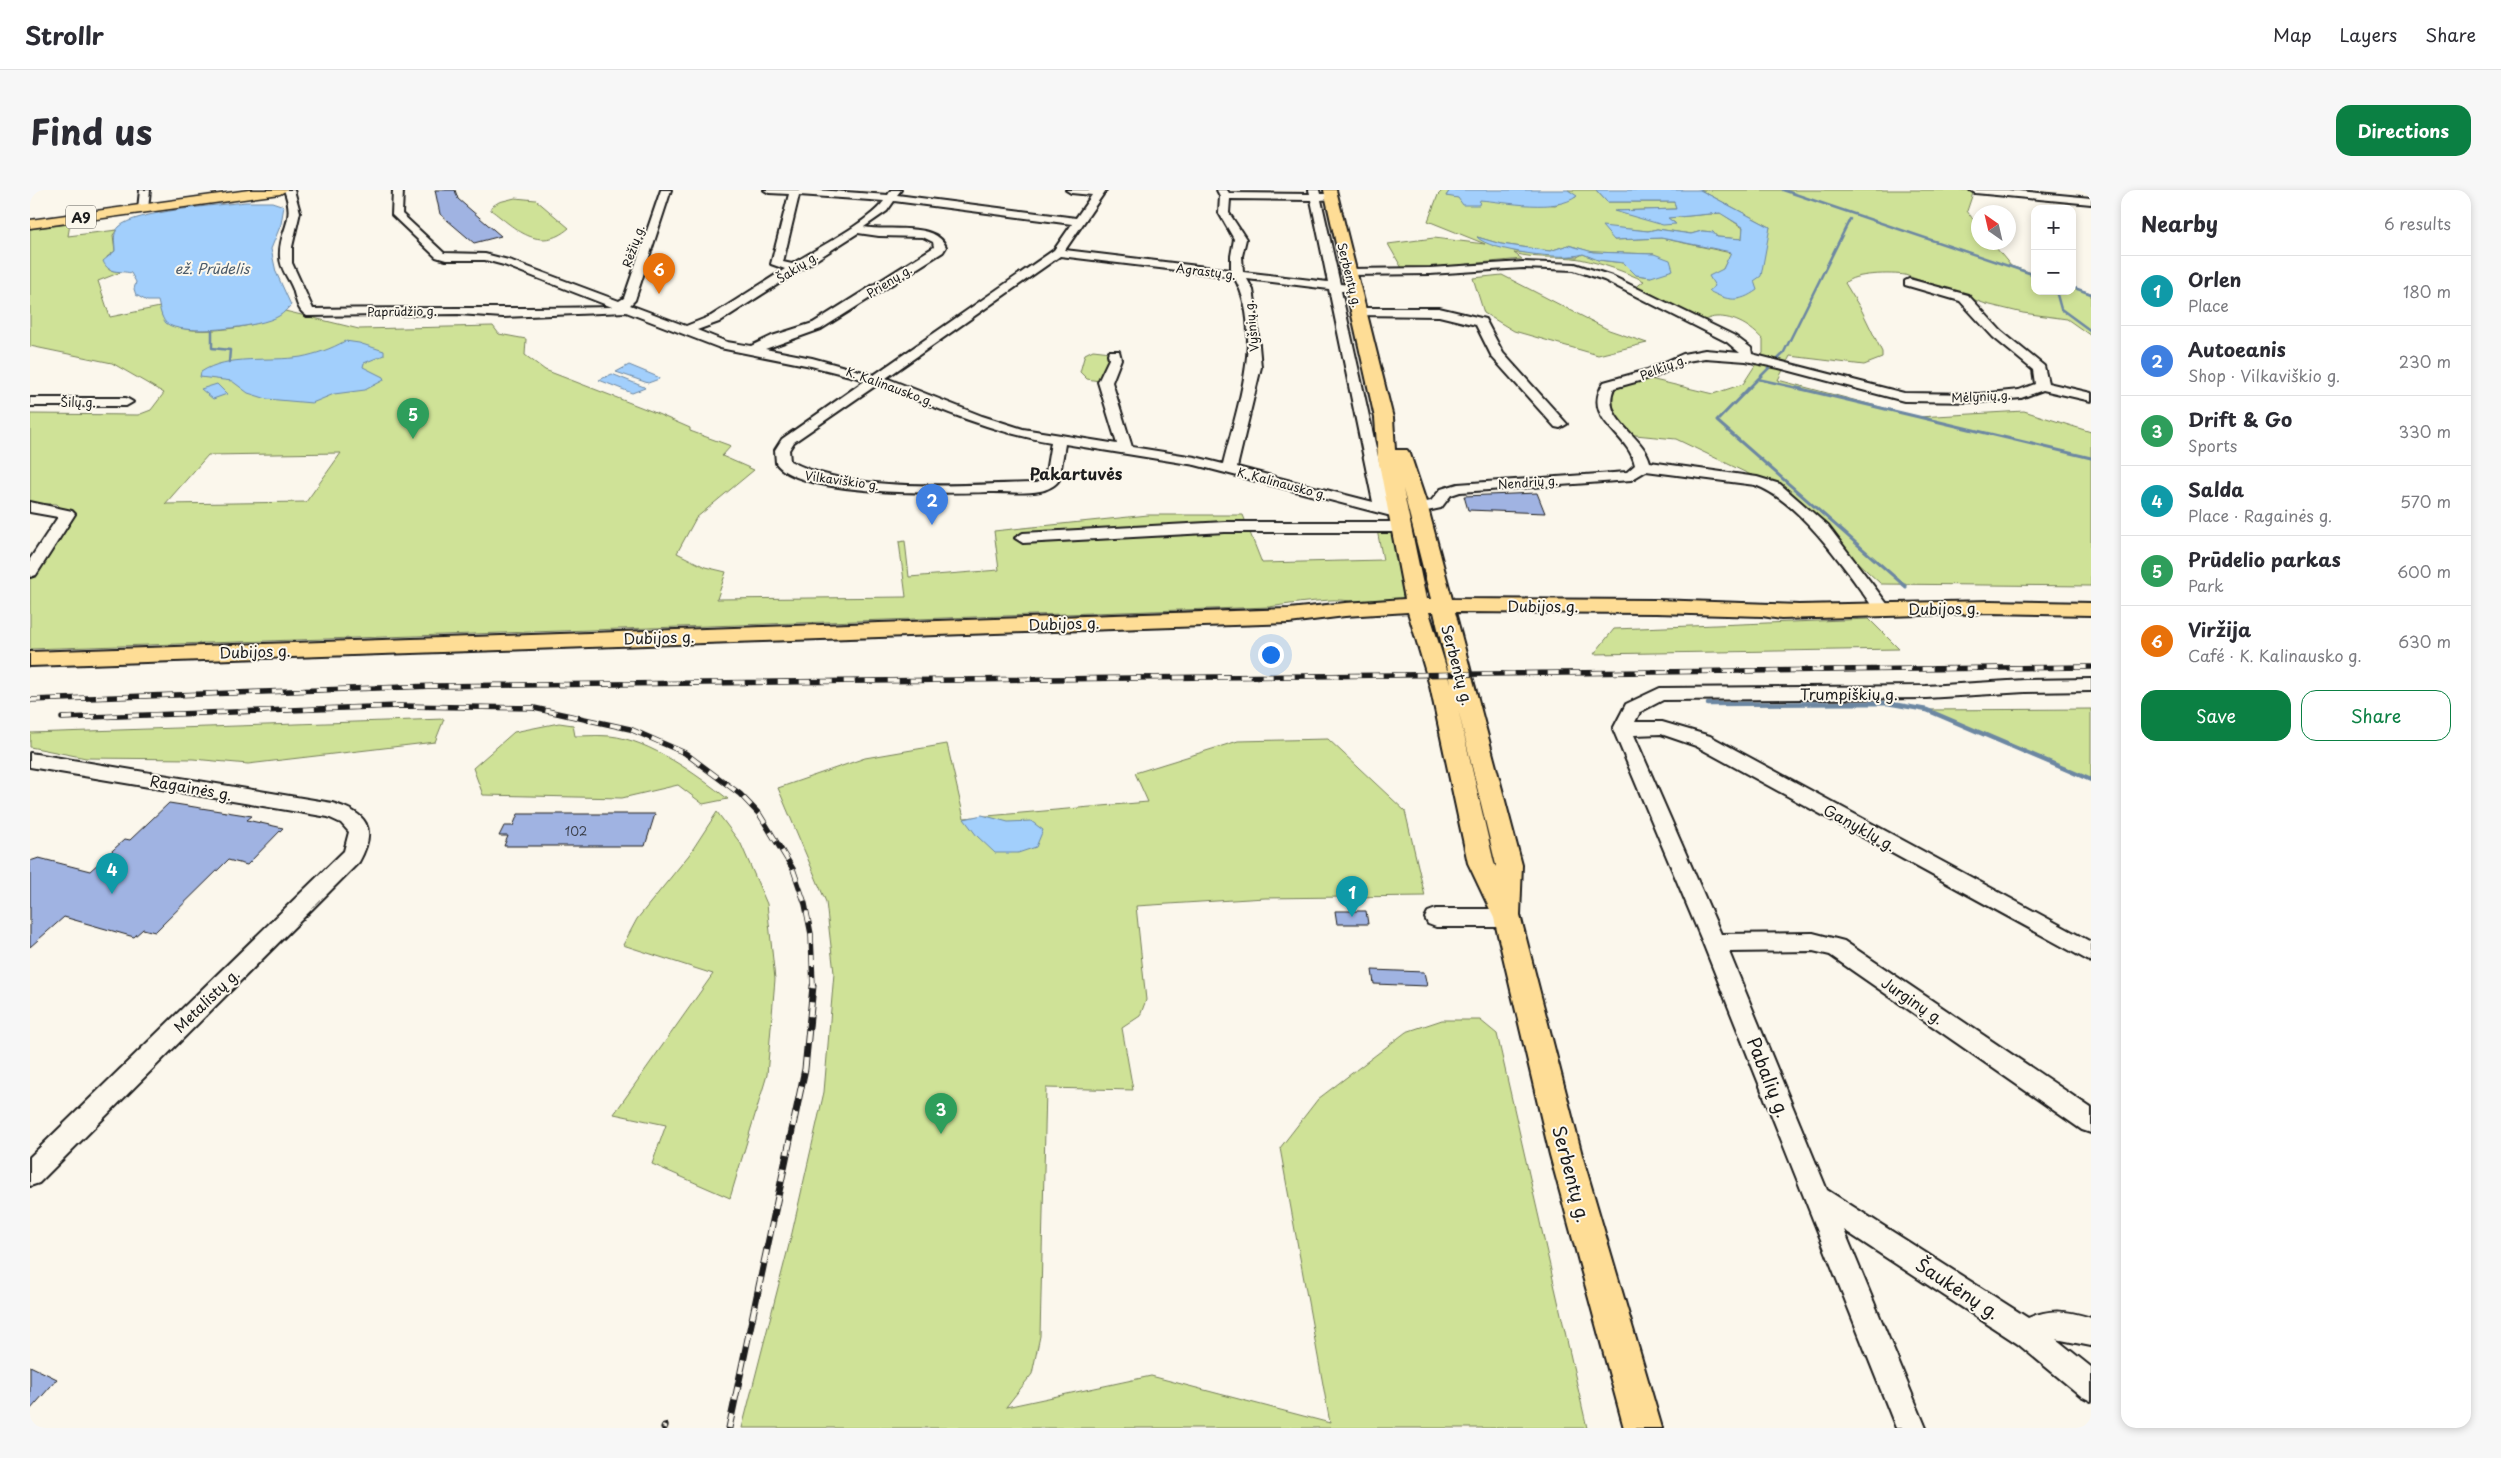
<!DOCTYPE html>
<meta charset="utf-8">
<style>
:root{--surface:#fff;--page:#f7f7f7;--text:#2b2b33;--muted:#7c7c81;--line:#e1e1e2;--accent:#0b8043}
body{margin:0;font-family:"Playpen Sans",sans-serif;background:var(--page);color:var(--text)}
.controls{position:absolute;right:15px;top:15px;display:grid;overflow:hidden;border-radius:10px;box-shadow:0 2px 8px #0003}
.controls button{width:45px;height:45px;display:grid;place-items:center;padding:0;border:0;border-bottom:1px solid var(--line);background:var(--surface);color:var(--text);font:25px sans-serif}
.compass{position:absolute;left:1941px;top:15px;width:45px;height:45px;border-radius:50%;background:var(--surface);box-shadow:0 2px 8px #0003;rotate:326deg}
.you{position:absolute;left:1240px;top:464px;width:18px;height:18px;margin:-12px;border:4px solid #fff;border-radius:50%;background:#1a73e8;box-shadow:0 0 0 8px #1a73e833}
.badge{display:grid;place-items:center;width:32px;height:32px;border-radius:50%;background:var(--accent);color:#fff;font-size:16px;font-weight:700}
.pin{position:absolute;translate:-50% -41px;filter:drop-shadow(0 1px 2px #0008)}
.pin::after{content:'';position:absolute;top:26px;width:18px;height:15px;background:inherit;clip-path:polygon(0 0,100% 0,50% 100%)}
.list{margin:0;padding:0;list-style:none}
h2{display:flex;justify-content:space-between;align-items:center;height:65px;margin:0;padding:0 20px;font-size:21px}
h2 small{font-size:16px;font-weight:400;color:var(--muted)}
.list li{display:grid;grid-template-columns:32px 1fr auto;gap:15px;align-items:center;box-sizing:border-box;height:70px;padding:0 20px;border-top:1px solid var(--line)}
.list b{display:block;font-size:19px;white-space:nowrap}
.list p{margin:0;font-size:16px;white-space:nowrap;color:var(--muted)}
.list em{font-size:16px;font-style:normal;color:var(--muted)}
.actions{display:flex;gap:10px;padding:15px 20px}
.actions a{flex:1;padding:11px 0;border:1px solid var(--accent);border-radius:15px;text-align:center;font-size:18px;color:var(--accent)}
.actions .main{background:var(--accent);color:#fff}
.map{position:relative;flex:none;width:2061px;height:1238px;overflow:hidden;border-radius:15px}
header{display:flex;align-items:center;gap:30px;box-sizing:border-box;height:70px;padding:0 25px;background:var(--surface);border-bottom:1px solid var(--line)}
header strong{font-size:24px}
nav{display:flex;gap:28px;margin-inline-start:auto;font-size:18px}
.intro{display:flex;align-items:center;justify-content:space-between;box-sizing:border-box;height:120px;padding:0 30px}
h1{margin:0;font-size:35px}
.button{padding:12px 22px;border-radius:15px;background:var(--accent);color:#fff;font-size:18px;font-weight:700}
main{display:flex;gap:30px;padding:0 30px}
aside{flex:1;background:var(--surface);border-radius:15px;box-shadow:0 2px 8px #0003}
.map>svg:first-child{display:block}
</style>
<header>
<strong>Strollr</strong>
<nav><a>Map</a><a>Layers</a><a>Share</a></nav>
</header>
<div class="intro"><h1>Find us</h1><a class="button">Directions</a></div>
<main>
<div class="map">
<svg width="2061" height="1238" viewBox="0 0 2061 1238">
<rect width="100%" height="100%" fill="#fbf7ec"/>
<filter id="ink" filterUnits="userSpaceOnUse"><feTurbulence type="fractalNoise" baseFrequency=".02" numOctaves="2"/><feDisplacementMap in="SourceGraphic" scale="10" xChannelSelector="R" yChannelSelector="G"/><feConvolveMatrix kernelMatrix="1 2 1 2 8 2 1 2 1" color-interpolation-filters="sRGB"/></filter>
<g filter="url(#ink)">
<!-- green -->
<g fill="#cfe297" stroke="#767f5a" fill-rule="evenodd">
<path d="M1413,0H1420L1416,6L1525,15L1546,7L1538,0H1566L1577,12H1644L1646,19L1586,21L1645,33L1637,28L1691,23L1713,38L1712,49L1687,47L1683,42L1672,41L1661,44L1627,39L1618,41L1587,38L1584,50L1631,48L1701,63L1693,79L1724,91L1740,37L1670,0H1944L1937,21L1948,36V52L1962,53L1981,76L2005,84V101H2042V97L2061,103V146L2037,129L1993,123L1956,114L1875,85C1862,83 1823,83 1815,93L1832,121L1852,162V168L1834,175L1760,166L1748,190L1888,227L1994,221L2061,242V396L1851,394L1746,297L1646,249L1595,244L1583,229L1578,204L1583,197L1620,189L1683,204L1713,194L1733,163V150C1722,137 1704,126 1686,127C1680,127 1673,132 1667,130C1646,122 1625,108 1605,98L1614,91C1594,81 1573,74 1550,69C1528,65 1506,70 1484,63L1492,69L1373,80L1358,54L1404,48L1455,54L1398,31L1408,5ZM1447,47L1471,54L1520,61L1538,55L1562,62L1624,64L1621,87L1606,85L1594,73L1568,70L1553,64L1547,67L1487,62Z"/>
<path d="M485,8L506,10L539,38C509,64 485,38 461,20V17L469,12Z"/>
<path d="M40,34L38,46L87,40L83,45L85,61L77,67L79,80L91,82L68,91L80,127L130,117L132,126C137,130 144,136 151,138C174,145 238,136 255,121L329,139L463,136L469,144L496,149L495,165L515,180L621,221L660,238V241L701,256L692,266L724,280L666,328L647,363L675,377L696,382L687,409L876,407L869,352L875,351L879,387L969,380L964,341L1118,325H1213L1232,373L1353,370L1347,340H1368L1379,406C1360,419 1323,409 1301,410C1280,411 1259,414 1239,417L0,459V382L37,324L27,314L0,313V224L108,225L121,220L134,203L82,173L0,156V39ZM311,263L276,312L135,314L178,265Z"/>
<polygon points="1472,85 1579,140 1617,153 1568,165 1484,141 1454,123 1443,88"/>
<polygon points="1063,160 1081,162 1075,192 1057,189 1050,182 1055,164"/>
<polygon points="1839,429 1869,459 1564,464 1584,439"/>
<polygon points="2061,519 2061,590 1897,520"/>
<polygon points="414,529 405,552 218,574 163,569 56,568 0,557 0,543"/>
<path d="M529,533L543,535L545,546C556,546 568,545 580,546C620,550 667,585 698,609L673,614L648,595L592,608L453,605L443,578L484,542Z"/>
<polygon points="1298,549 1375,621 1395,706 1235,708 1106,716 1116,810 1110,826 1092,838 1103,900 1016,898 1010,1146 1002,1184 976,1217 1121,1186 1300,1233 1250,958 1288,909 1376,842 1412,830 1450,830 1467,844 1557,1238 712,1238 762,1043 794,902 804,783 796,712 748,598 835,568 917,554 934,628 1118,612 1105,583 1208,551"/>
<polygon points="687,622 711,654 737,714 745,789 737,885 700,1008 622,974 636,935 584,924 683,784 593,755 607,729 659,665"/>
</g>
<!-- water -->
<g fill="#a2cffc" stroke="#6c87a2">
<path d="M1420,0H1538L1547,6C1526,23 1476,12 1450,10L1449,15H1433L1428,8L1416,6Z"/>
<path d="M1566,0H1670L1740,37L1731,86L1724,91L1727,100C1709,113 1698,111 1679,101L1685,96L1679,86L1693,79L1701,62L1631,48L1584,50L1572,36L1618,41L1627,39L1661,44L1672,41L1683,42L1687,47L1712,49L1713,37L1690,23L1638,28L1646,34L1633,35L1584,21L1646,19L1644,12H1577Z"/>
<path d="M216,12H242L254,16L251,34L241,59L246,82L261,115C257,119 254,123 249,126C232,137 152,147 136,133C131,127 130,119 128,111H117L106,105L104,99L106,92L101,83C89,80 79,85 73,71L85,61C85,51 82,44 89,37C104,21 191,15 216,12Z"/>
<path d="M1447,47L1471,54L1520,61L1538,55L1563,62L1624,64L1640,70L1643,80L1621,87L1606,85L1594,73L1568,70L1553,64C1535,71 1459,61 1447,47Z"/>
<path d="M315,151L329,153L354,161V165L334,173L333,177L353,187L354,190L335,200L304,204L282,213L237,209L218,203L202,191L170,187L171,182C198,164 239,172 271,167C286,164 301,159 315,151Z"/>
<polygon points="599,175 628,187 629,189 618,193 586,182"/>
<polygon points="582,184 614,197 615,198 602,203 569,190"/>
<polygon points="187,194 197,204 183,209 171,199"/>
<polygon points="952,625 978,632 1001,631 1013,640 1006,657 988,663 965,663 947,646 934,629"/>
</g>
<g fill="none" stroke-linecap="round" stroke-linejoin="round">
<!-- stream-far2 -->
<g stroke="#6c87a2" stroke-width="2.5">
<polyline points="1753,0 2005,85"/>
<polyline points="2042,97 2061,104"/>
<polyline points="2026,101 2031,119 2061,141"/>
<polyline points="182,141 182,158 200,160 199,172"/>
<polyline points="1728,189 1772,199"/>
<polyline points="1718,199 1753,164 1820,29"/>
</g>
<!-- stream-far1 -->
<g stroke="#6c87a2" stroke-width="3">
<polyline points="1719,198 1687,231 1876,397"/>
<polyline points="1767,198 2061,268"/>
</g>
<!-- stream -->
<polyline stroke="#6c87a2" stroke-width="4.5" points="1678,514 1857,513 1897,520 2061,590"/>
</g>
<!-- building -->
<g fill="#a0b3e2" stroke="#1c1c1c">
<polygon points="405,0 425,0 428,9 471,46 444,53 410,24"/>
<polygon points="1507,303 1515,323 1438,320 1434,306"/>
<polygon points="139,613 222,626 217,630 253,638 217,675 198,670 125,742 113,739 104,747 34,727 0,757 0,671 9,668 60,681 95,649 100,650"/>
<polygon points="488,624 625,624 615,656 474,656 478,646 469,646 474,636 483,636"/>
<polygon points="1305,721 1336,721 1338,734 1307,734"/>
<polygon points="1342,780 1394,782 1397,796 1344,794"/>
<polygon points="0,1176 27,1189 0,1220"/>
</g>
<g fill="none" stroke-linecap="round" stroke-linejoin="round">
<!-- minor casing -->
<g stroke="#1c1c1c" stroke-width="4">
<g id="minor">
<polygon points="110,0 120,0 118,19 113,22 108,19"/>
<path d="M254,0H264L270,22L262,57V73L283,119C383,117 482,119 582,117L474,75L455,70H416L406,67L362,25L363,0H373L372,24L414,63L455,64L482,71L589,111L594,108L631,0H641L605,110L600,115L656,136L681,126L755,79L741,74L759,4L739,3L734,0H787L858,5L861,0H871L867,5L1046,28L1062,5L1041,3L1036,0H1076L1035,60L1201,80V66L1204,49L1189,23L1190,6L1187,0H1197L1199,3L1280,4L1279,0H1289L1290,4H1298L1303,7L1302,9L1291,10L1310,94L1320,95L1322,98L1320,101H1311L1359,316L1374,320L1377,323L1369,328L1165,275L1035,254L1029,290C1026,295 1017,300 1010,301C996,304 979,302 964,302C923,303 770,308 746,273L745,260L752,249L836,190L781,176L690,158L596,122L473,127L428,124L277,126C267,120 266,109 263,99C259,88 250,79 250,67C248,40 267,32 254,0ZM769,5L854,11C839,32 786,59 762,74L753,72ZM1200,9L1281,10L1298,92L1213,82L1212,66L1216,49L1199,23ZM864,11L1042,34L1024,60L844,185L782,168L735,159L791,139L913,62L916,57C906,31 858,42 834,37L857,21ZM828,43L849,46L893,47L903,52L904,57L783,133L742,146L721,156L697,152L667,140L689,132ZM1030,66L1204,87C1235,141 1207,218 1193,274L1165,267L1102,257L1082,192L1091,169L1089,161H1079L1078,164L1079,169L1068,192L1087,254L993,239L952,226L856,188ZM1217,89L1299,99L1343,312L1207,277L1231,177L1225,112L1223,100ZM848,194C904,217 960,242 1021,252L1015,288L1006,293C934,294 824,305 760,271L759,260L764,252Z"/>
<polygon points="1940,0 1978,0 2061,8 2061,14 1945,3"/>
<path d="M1493,72L1545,74L1582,86L1705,146L1721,158L1722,164L1874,203L1949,204L1989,200L2005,194L2003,180L1963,147L1930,111L1875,95V91L1879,89L1938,105L1971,141L2014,176L2018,193L2061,203V211L2013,200L1991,208L1949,212L1874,211L1749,178L1716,171L1675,168L1657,171L1627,186L1584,198C1570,230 1613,244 1620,272L1727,287L1750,294L1798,336L1861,419L1859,423H1847C1819,384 1771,311 1725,295L1616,281L1601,290L1430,302L1421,305L1411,318L1388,323L1383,321L1380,318L1383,315L1401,311L1411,299L1428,294L1597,282L1605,275C1599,243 1550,229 1574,192L1617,180L1653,164L1675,160L1710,163L1697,152L1574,90L1544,80L1493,78L1400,84L1319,85L1313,82L1319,79L1400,78Z"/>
<polygon points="1329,118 1409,118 1455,129 1473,163 1537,234 1530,238 1525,237 1462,167 1446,135 1409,126 1325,125 1323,122"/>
<polygon points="0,208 96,208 103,212 96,216 0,216"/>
<polygon points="0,312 42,321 45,324 6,385 0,387 0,369 28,327 0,322"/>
<polygon points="1195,332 1373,332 1381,337 1373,342 1195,342 993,353 985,348 993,343"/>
<path d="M2061,489V501L1995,502L1896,508L1633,510L1610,522L1605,532H1632L1680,546L2061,752V772L1666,556L1631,544L1604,545L1691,744L1783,743L1814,751L2061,918V943L2052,940L1800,765L1783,761L1699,762L1797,1000L1998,1128C2021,1118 2038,1121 2061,1128V1156L2026,1149L2061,1177V1211L2051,1206L1988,1154L1814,1040L1896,1238H1866L1673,753L1583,539L1596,514L1630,498L1896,496L1995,490Z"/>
<path d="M0,563L302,613C337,623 348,638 329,672L9,993L0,996V967L314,661L319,642L311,633L298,627L0,577Z"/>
<polygon points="1406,719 1478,719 1486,722 1489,728 1486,734 1478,737 1406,737 1398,734 1395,728 1398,722"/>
</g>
</g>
<!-- major casing -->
<g stroke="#1c1c1c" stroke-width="4">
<path id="major" d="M1294,0H1306L1363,228L1365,260H1377L1380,264L1398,318L1422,409L1626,410L1769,415L1961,411L2061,413V425L1961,423L1751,429L1732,426L1626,423L1425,422L1492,675L1490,725L1552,965L1632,1238H1594L1520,965L1464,728L1438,673L1400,496L1378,422L1315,426L1259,433L0,476V462L1259,419L1315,413L1375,409L1348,268L1345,228ZM1373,299L1401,409H1396ZM1399,422H1404L1421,493ZM1428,519L1466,675V677L1464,673Z"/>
</g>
<!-- highway casing -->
<g stroke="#1c1c1c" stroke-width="3">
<polygon id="highway" points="219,0 257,0 250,4 0,38 0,30"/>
</g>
<!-- minor -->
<use href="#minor" fill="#fbf7ec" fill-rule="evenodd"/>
<!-- major -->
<use href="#major" fill="#fedd96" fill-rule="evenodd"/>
<!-- highway -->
<use href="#highway" fill="#fedd96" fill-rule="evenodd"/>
<!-- rail-far1 casing -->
<g stroke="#1c1c1c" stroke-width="5.5">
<g id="rail-far1">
<polyline points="0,510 405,496 2061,477"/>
<polyline points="32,528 369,516 504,518 600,539 655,563 710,604 730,625 763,679 775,714 781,744 783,797"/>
</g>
</g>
<!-- rail casing -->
<g stroke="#1c1c1c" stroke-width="7">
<g id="rail">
<polyline points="634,1238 635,1236"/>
<polyline points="699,1238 775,879 783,796"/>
</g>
</g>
<!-- rail-far1 -->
<use href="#rail-far1" stroke="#fbf7ec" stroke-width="4" stroke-dasharray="11" stroke-linecap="butt"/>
<!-- rail -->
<use href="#rail" stroke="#fbf7ec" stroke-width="5" stroke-dasharray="14" stroke-linecap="butt"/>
</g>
</g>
<g text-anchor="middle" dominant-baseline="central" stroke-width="4" stroke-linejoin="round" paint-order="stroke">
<!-- far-street labels -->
<g font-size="12" fill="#1c1c1c" stroke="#fbf7ec">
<text transform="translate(603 56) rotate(-71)">Rėžių g.</text>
<text transform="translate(767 77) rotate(-33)">Šakių g.</text>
<text transform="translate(1176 81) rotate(7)">Agrastų g.</text>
<text transform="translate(1320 85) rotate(76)">Serbentų g.</text>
<text transform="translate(859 91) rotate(-32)">Prienų g.</text>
<text transform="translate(372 121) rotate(-1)">Paprūdžio g.</text>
<text transform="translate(1221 136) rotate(-96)">Vyšnių g.</text>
<text transform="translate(1633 177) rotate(-21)">Pelkių g.</text>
<text transform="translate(860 196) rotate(20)">K. Kalinausko g.</text>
<text transform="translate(1951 206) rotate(-3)">Mėlynių g.</text>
<text x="48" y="212">Šilų g.</text>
<text transform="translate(812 290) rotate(8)">Vilkaviškio g.</text>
<text transform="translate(1498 292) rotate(-4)">Nendrių g.</text>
<text transform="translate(1252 293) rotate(15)">K. Kalinausko g.</text>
</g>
<!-- number labels -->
<g font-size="12" fill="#3d424e">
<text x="546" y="641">102</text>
</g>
<!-- shield labels -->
<rect fill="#fbf7ec" stroke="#5f5e5a" stroke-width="1" x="36" y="15.5" width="30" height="23" rx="4"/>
<g font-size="14" font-weight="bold" fill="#1c1c1c">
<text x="51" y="27">A9</text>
</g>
<!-- far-water labels -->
<g font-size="14" font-style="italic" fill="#4b5b6a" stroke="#fbf7ec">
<text x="182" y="78">ež. Prūdelis</text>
</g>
<!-- street labels -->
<g font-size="15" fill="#1c1c1c" stroke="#fbf7ec">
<text x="1513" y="415">Dubijos g.</text>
<text transform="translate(1914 418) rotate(-1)">Dubijos g.</text>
<text transform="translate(1034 433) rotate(-2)">Dubijos g.</text>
<text transform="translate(629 447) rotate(-2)">Dubijos g.</text>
<text transform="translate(225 461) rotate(-2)">Dubijos g.</text>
<text transform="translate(1428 475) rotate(75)">Serbentų g.</text>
<text x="1819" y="503">Trumpiškių g.</text>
<text transform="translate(161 597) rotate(10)">Ragainės g.</text>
<text transform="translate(1830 637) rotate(29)">Ganyklų g.</text>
<text transform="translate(176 810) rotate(-44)">Metalistų g.</text>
<text transform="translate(1883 810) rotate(34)">Jurginų g.</text>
</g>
<!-- far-district labels -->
<g font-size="16" font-weight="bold" fill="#1c1c1c" stroke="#fbf7ec">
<text x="1046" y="283">Pakartuvės</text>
</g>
<!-- near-street labels -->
<g font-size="18" fill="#1c1c1c" stroke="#fbf7ec">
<text transform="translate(1739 887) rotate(68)">Pabalių g.</text>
<text transform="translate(1542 984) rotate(75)">Serbentų g.</text>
<text transform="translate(1928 1098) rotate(33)">Šaukėnų g.</text>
</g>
</g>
</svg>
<div class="controls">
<button>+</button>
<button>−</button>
</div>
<svg class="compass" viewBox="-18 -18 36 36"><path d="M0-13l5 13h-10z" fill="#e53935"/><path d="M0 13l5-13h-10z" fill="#7c7c81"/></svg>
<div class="you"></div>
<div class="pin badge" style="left:1322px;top:727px;background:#0f9aa8">1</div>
<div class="pin badge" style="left:902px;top:335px;background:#3f7fe0">2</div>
<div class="pin badge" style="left:911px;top:944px;background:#2e9e5b">3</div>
<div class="pin badge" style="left:82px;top:704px;background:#0f9aa8">4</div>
<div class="pin badge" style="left:383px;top:249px;background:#2e9e5b">5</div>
<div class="pin badge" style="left:629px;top:104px;background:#e8710a">6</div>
</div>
<aside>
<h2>Nearby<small>6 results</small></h2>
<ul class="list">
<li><span class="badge" style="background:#0f9aa8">1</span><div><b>Orlen</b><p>Place</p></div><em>180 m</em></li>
<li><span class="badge" style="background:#3f7fe0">2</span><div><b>Autoeanis</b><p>Shop · Vilkaviškio g.</p></div><em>230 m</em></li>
<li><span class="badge" style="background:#2e9e5b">3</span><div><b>Drift &amp; Go</b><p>Sports</p></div><em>330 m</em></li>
<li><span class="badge" style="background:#0f9aa8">4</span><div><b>Salda</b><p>Place · Ragainės g.</p></div><em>570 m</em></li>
<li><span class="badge" style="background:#2e9e5b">5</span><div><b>Prūdelio parkas</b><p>Park</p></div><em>600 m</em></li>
<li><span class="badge" style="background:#e8710a">6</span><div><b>Viržija</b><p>Café · K. Kalinausko g.</p></div><em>630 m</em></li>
</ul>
<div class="actions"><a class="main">Save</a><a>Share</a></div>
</aside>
</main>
